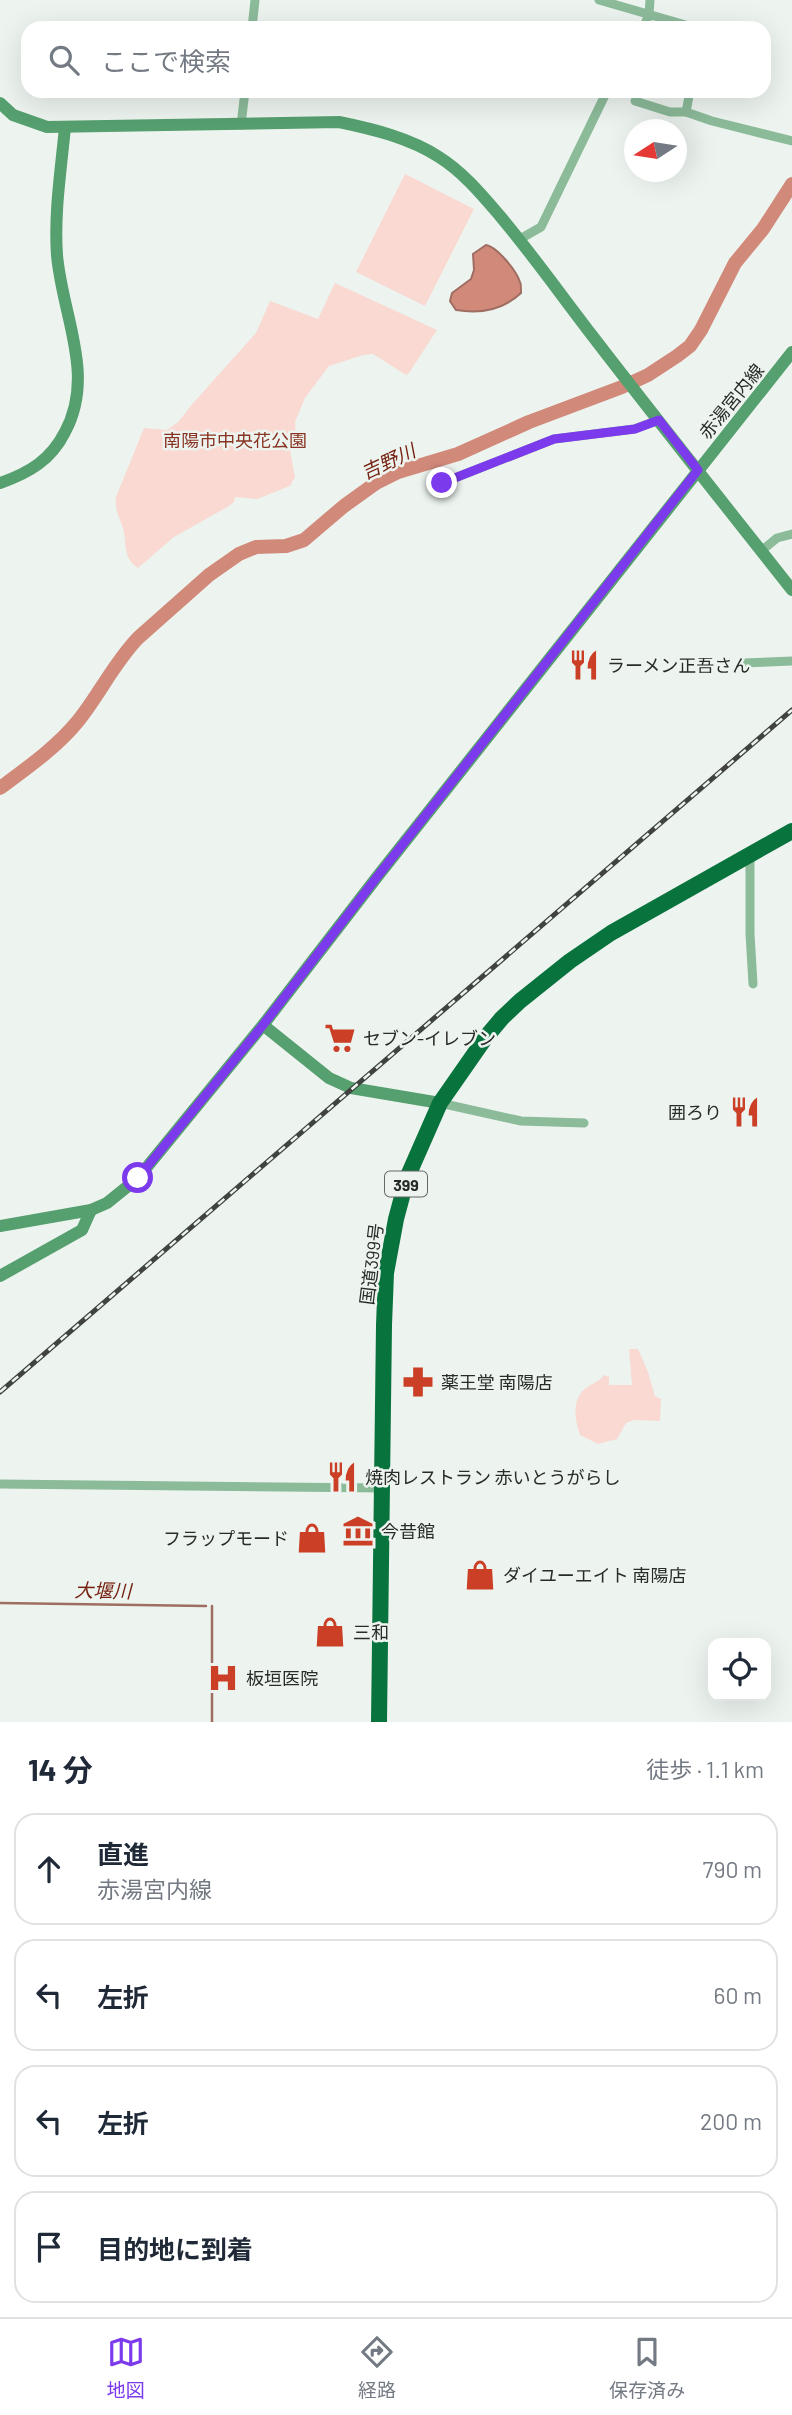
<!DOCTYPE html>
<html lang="ja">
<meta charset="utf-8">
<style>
:root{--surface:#fff;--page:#f6f6f7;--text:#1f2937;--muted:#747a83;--line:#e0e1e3;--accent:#7c3aed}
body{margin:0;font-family:Barlow,"Noto Sans JP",sans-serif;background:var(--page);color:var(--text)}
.controls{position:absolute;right:21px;bottom:21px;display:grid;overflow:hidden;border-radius:14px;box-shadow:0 7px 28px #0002}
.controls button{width:63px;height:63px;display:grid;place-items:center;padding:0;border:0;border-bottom:2px solid var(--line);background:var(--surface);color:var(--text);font:35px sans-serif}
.compass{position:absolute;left:624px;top:119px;width:63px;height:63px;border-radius:50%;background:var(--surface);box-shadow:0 7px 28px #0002;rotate:258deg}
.stop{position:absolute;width:21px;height:21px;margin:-16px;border:5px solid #7c3aed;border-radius:50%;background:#fff}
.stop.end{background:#7c3aed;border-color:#fff;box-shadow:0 2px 7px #0008}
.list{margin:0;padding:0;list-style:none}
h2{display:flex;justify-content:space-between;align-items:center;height:91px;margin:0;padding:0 28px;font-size:30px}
h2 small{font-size:23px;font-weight:400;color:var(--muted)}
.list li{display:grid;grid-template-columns:46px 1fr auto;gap:21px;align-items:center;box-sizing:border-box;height:112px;margin:0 14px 14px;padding:0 14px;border:2px solid var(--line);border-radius:21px}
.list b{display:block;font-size:26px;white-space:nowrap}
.list p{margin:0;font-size:23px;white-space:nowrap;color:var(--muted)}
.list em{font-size:23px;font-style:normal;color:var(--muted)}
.icon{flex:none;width:38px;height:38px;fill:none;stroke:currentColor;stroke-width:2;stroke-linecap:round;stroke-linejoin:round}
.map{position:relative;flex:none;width:792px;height:1722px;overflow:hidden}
.search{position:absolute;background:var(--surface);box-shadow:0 7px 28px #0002;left:21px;right:21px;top:21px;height:77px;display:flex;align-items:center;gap:18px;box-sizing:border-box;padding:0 24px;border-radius:21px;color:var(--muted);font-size:26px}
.sheet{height:595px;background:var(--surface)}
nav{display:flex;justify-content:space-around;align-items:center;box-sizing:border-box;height:98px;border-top:2px solid var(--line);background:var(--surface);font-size:19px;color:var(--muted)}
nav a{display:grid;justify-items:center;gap:4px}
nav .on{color:var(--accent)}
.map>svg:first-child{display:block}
</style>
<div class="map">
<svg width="792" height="1722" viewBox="0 0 792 1722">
<rect width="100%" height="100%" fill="#edf4ef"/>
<!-- green -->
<g fill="#f9d9d2">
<polygon points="405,174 474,209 425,306 356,272"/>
<path d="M335,283L437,330L409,373L406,375L373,354L363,355L329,366L305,398L295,422L296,437L290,450L295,477L290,486L257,499L235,497L234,502L229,506L174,537L138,568C124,559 126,546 124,532C121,519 114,511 116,497L144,428L167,430L178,422L194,402L256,333L270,301L318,319Z"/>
<path d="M629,1349H638L648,1372L655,1396L661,1399L660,1421L634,1420L626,1423L617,1439L598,1444L580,1435C575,1420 571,1399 586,1388C593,1383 599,1382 604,1375L609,1377V1385H632Z"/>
</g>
<!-- water -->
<path fill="#d1897a" stroke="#9f6d62" stroke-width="2" d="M486,245C497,247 516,270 520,282C521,283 521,291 521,293C503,310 480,314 456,310L450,301L452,293L471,279L474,270L473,254Z"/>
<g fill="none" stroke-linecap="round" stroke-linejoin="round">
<!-- stream -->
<g stroke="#9f6d62" stroke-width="2.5">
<polyline points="0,1603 206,1606"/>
<polyline points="212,1722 212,1606"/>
</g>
<!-- river -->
<path stroke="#d1897a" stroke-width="14" d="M0,788C27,768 57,747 78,721C99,695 114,663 138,638L209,575L239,554L256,547L286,546L304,540L344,506L376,483L398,472L458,454L529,422L622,387L648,375L677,356L690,346L701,330L735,263L763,229L792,184"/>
<!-- street -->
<g stroke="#8cbb9a" stroke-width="9">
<polyline points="599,0 696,28"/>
<polyline points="252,28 255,0"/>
<polyline points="643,28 649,15 650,0"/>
<polyline points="690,91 686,112 712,121 792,141"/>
<polyline points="635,101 670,112 686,112"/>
<polyline points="241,125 245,91"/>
<polyline points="520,239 541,227 607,91"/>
<polyline points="442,483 554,439 634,429 659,420"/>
<polyline points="761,551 777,538 792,534"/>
<polyline points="743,663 792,661"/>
<polyline points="750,854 750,934 753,984"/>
<polyline points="440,1103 521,1121 584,1123"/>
<polyline points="0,1484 383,1488"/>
</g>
<!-- secondary -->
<g stroke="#569f6f" stroke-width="12">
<path d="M0,103L13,115L47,127L339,122C373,129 410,138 439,157C463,172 482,195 500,216C532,254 561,295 591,334C657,420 725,505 792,590"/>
<path d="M0,483C29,473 51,460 65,432C96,375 62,315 57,255C54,213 61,170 65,127"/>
<polyline points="263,1025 329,1078 351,1088 440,1103"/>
<polyline points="0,1226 91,1210 107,1203 138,1178 263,1025 377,877 792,352"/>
<polyline points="0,1276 82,1230 91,1210"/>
</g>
<!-- highway -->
<polyline stroke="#09733e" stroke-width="16" points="379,1722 384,1325 386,1273 396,1219 407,1178 440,1103 486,1037 502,1018 520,1001 570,961 611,933 792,831"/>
<!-- rail casing -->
<g stroke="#404340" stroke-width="5">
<polyline id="rail" points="0,1392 792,710"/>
</g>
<!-- rail -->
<use href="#rail" stroke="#edf4ef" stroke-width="2.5" stroke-dasharray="8" stroke-linecap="butt"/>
</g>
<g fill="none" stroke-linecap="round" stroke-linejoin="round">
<!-- route -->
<polyline stroke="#7c3aed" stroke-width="9" points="138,1178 263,1025 377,877 698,470 659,420 635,429 554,439 442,483"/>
</g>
<!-- icons -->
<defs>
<g id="restaurant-bare" transform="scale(2.415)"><path d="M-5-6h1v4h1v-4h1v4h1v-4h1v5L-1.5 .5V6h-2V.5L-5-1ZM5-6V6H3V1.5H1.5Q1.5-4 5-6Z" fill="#ca3f26" stroke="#edf4ef" stroke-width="2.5" paint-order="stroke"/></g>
<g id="supermarket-bare" transform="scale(2.415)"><path d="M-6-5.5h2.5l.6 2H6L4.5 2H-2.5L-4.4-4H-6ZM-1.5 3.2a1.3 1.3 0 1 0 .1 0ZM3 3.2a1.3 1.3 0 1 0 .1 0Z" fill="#ca3f26" stroke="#edf4ef" stroke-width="2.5" paint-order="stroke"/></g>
<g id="pharmacy-bare" transform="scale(2.415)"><path d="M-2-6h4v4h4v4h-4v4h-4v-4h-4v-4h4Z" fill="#ca3f26" stroke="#edf4ef" stroke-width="2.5" paint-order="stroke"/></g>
<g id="museum-bare" transform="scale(2.415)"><path d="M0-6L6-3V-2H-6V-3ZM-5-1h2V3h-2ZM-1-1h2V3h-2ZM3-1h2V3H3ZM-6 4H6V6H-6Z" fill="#ca3f26" stroke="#edf4ef" stroke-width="2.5" paint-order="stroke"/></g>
<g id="shop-bare" transform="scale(2.415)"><path d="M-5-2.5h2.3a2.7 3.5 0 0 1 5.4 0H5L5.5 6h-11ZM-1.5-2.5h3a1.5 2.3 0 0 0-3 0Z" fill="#ca3f26" stroke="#edf4ef" stroke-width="2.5" paint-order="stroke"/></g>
<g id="hospital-bare" transform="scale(2.415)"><path d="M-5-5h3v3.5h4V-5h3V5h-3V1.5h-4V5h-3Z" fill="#ca3f26" stroke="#edf4ef" stroke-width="2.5" paint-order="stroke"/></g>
</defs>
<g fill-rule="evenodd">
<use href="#restaurant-bare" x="584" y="665"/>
<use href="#supermarket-bare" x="340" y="1038"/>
<use href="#restaurant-bare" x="745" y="1112"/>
<use href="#pharmacy-bare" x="418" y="1382"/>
<use href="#restaurant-bare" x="342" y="1477"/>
<use href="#museum-bare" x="358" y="1531"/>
<use href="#shop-bare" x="312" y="1538"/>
<use href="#shop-bare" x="480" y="1575"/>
<use href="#shop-bare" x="330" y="1632"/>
<use href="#hospital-bare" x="223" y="1678"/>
</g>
<g text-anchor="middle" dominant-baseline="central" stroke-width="5" stroke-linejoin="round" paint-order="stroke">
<!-- shield labels -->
<rect fill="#edf4ef" stroke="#646764" stroke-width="2" x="385" y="1171.5" width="42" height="25" rx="5"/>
<g font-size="16" font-weight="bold" fill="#292b29">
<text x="406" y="1184">399</text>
</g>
<!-- street labels -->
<g font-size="18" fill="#292b29" stroke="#edf4ef">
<text transform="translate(731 401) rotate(-51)">赤湯宮内線</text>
<text transform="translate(371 1264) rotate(-83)">国道399号</text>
</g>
<!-- park labels -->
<g font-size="18" fill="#893323" stroke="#edf4ef">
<text x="235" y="440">南陽市中央花公園</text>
</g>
<!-- poi labels -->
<g font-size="18" fill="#292b29" stroke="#edf4ef" text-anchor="start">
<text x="607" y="665">ラーメン正吾さん</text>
<text x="363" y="1038">セブン-イレブン</text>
<text x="722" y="1112" text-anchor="end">囲ろり</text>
<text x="441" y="1382">薬王堂 南陽店</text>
<text x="365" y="1477">焼肉レストラン 赤いとうがらし</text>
<text x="381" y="1531">今昔館</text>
<text x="289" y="1538" text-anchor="end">フラップモード</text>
<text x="503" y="1575">ダイユーエイト 南陽店</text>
<text x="353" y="1632">三和</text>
<text x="246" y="1678">板垣医院</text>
</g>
<!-- water labels -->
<g font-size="19" font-style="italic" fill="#751f10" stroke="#edf4ef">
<text transform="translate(388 461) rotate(-25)">吉野川</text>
<text transform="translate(103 1590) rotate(1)">大堰川</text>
</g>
</g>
</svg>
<div class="controls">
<button><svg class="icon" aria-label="locate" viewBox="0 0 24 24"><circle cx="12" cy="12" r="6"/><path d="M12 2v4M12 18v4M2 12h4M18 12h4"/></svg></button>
</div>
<svg class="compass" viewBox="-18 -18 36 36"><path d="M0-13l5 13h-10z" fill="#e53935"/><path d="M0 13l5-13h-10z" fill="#747a83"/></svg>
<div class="stop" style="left:138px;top:1178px"></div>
<div class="stop end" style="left:442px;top:483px"></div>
<div class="search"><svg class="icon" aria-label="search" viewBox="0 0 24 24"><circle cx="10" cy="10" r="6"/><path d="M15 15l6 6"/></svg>ここで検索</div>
</div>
<section class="sheet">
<h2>14 分<small>徒歩 · 1.1 km</small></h2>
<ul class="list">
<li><svg class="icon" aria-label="ahead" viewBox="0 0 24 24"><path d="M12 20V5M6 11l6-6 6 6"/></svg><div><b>直進</b><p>赤湯宮内線</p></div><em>790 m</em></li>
<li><svg class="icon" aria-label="left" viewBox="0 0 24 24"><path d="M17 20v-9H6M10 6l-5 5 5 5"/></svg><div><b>左折</b></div><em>60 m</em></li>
<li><svg class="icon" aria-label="left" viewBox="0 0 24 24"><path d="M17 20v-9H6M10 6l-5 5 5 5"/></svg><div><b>左折</b></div><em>200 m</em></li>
<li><svg class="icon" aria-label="arrive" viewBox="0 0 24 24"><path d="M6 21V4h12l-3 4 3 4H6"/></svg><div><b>目的地に到着</b></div></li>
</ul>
</section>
<nav>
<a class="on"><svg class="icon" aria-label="map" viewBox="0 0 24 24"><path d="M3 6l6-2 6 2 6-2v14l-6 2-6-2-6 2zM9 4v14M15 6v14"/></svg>地図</a>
<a><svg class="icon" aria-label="directions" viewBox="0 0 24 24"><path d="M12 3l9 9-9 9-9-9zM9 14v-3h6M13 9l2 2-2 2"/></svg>経路</a>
<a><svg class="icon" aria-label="saved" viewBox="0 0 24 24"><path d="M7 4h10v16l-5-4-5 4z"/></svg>保存済み</a>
</nav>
